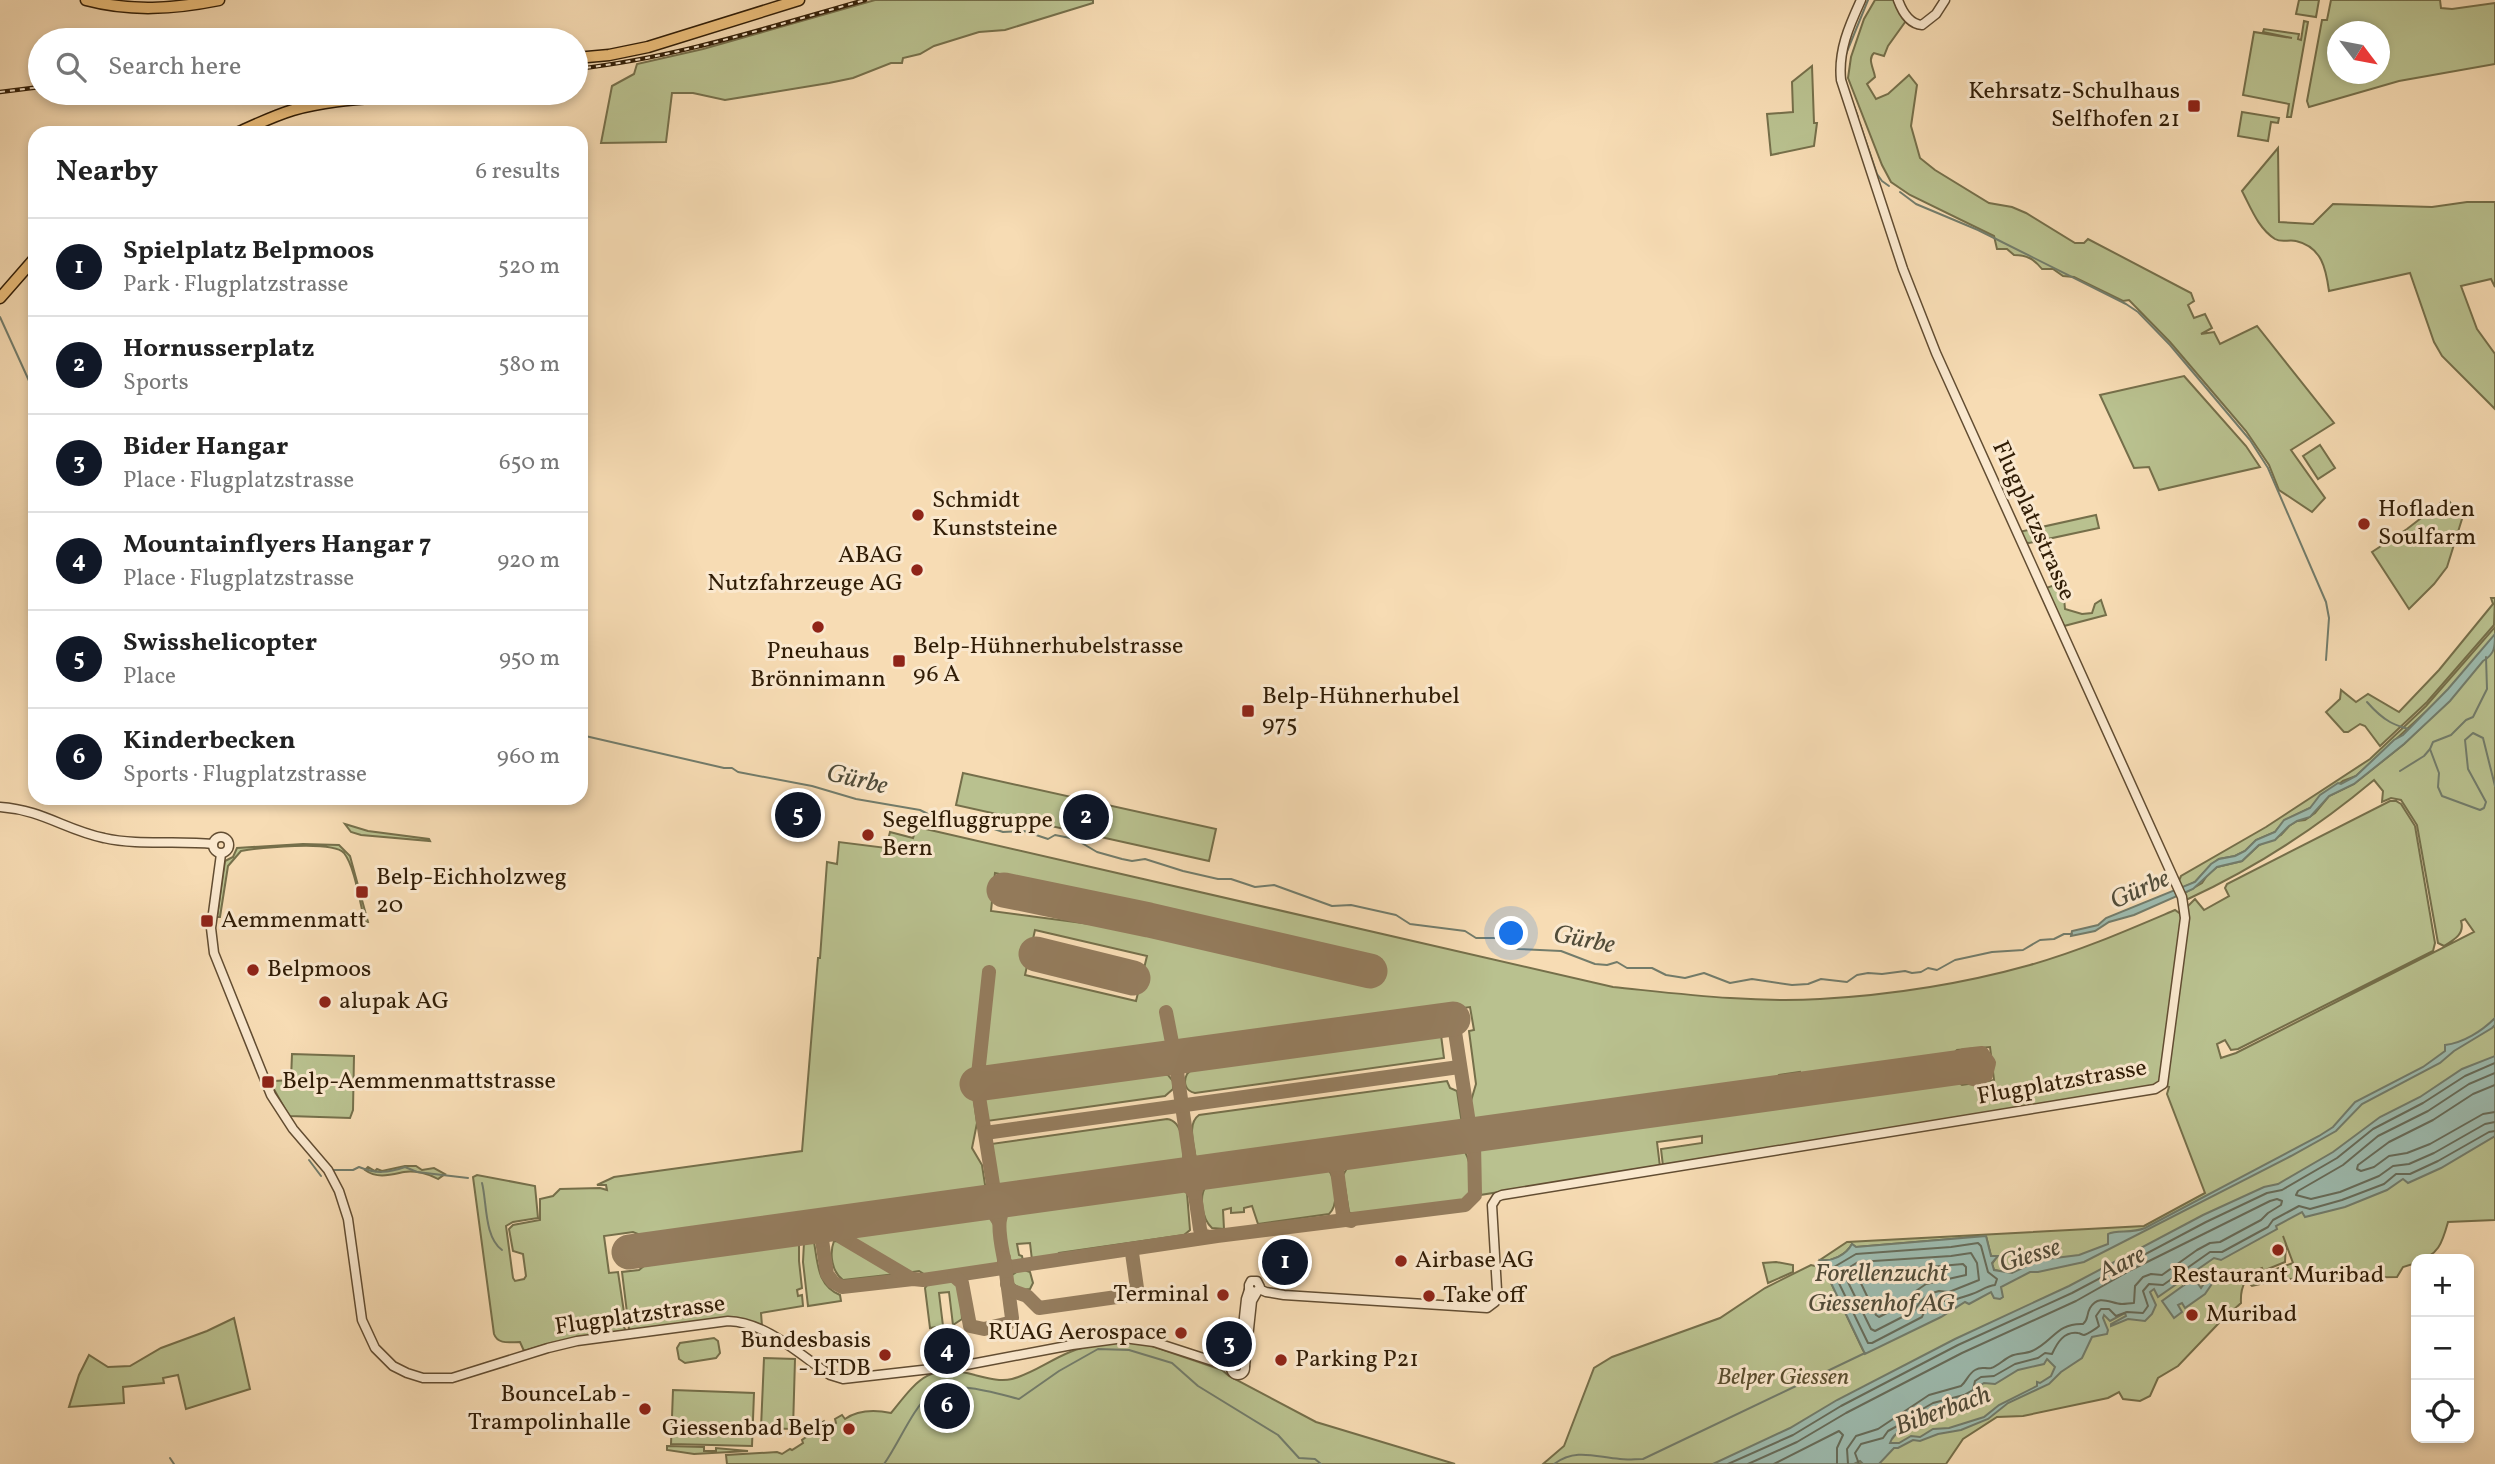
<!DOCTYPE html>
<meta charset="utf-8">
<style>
:root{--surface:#fff;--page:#f2f2f2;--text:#222;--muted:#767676;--line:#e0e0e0;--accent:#111827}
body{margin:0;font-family:Vollkorn,serif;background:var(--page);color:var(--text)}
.controls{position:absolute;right:21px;bottom:21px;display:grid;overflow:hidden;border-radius:14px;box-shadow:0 4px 10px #0003}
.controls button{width:63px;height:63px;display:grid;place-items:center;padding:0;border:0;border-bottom:2px solid var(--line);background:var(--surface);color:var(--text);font:35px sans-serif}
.compass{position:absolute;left:2327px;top:21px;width:63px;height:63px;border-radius:50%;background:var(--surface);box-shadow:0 4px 10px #0003;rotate:122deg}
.you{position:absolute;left:1512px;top:934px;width:24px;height:24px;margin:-18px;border:5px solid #fff;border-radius:50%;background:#1a73e8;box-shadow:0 0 0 10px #1a73e833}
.badge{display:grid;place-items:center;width:46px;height:46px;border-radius:50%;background:var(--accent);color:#fff;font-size:23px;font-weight:700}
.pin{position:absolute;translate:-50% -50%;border:4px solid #fff;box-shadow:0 2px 7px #0006}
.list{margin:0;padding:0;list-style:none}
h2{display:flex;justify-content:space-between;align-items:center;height:91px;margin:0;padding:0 28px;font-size:30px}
h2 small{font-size:23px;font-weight:400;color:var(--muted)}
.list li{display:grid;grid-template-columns:46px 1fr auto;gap:21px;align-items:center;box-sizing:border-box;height:98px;padding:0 28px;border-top:2px solid var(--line)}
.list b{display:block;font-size:26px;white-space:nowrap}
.list p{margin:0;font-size:23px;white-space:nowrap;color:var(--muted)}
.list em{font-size:23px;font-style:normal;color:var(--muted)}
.icon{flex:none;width:38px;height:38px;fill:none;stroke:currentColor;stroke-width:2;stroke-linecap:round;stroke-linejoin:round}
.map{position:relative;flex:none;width:2495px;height:1464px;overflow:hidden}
.search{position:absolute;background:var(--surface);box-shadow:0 4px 10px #0003;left:28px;top:28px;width:560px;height:77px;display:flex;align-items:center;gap:18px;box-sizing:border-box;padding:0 24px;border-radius:38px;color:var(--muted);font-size:26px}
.panel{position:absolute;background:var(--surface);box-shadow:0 4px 10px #0003;left:28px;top:126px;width:560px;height:679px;border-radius:21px}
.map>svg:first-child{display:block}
</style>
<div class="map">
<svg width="2495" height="1464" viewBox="0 0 2495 1464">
<rect width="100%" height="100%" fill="#f7dcb4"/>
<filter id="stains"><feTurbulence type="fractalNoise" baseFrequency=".00286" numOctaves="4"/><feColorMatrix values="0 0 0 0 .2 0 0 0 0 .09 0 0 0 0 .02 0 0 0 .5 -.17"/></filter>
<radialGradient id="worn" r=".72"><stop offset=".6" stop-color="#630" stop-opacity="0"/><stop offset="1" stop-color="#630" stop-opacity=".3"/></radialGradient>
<!-- green -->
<g fill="#b9c18f" stroke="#756f4a" stroke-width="2" fill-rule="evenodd">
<polygon points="875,0 1093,0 1093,3 1005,30 979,32 934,46 920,54 903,58 902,63 891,63 853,78 829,83 725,100 693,93 672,93 666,142 601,143 612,86 634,74 637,64 703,49"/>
<path d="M1875,0H1898L1908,18L1888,46L1884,56L1874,53C1867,59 1874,69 1875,77L1867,84L1876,99L1888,94L1909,75L1917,85L1911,126L1920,158L1935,170L1989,203L2012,207L2026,213L2075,243H2084L2088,239L2191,293L2194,301L2188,305L2194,318L2205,314L2212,328L2201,334L2214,332L2220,344L2257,326L2334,423L2291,450L2325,498L2312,512L2279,490L2269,465L2246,431L2170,342L2129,300L2123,301L2074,277L2063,276L2053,269H2042C2034,259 2027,255 2014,255L2007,249H1997L1994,236L1910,195L1891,182L1882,165L1848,78L1851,57L1864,19Z"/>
<polygon points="2299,0 2319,0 2316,17 2296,14"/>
<path d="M2331,0H2440L2441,8L2452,9L2495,3V64L2399,81L2309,107L2307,101L2322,20H2327ZM2338,32H2380V74H2338Z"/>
<polygon points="2304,21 2308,22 2291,117 2287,117 2289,104 2243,95 2254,32 2292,38 2263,32 2264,29 2299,34 2298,39 2301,40"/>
<polygon points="1812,66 1814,123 1817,123 1814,146 1771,155 1767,114 1793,112 1792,82"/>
<polygon points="2242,112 2279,118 2278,123 2271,122 2268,141 2238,136"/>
<path d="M2278,148L2279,222L2313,224L2333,204L2432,207L2467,202H2495V287L2491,279L2461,286L2477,329L2495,354V409L2442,356L2434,342L2410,273L2329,291C2326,269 2322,247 2296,241C2289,239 2282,243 2275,239C2258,228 2251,208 2242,191Z"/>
<polygon points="2184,376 2246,446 2260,467 2159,490 2149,467 2134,468 2100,395"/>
<polygon points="2320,445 2335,468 2318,479 2303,456"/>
<polygon points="2447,498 2462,519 2447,567 2434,584 2409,609 2372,552 2407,529"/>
<polygon points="2096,515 2099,528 2029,543 2023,542 2019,532"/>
<polygon points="2052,586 2060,588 2064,598 2065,609 2082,614 2092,613 2095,604 2101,600 2106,615 2064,626 2046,588"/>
<polygon points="2491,598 2495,598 2494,625 2427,702 2380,746 2365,726 2360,724 2348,732 2344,732 2326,712 2340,699 2341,690 2356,702 2368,694 2399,712 2439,670 2493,604"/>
<path d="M2495,627V1220L2448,1222C2443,1240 2438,1259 2416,1259V1263L2403,1267L2397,1277L2282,1279L2252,1286L2249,1283L2256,1276L2293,1263L2283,1236L2286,1244L2285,1262L2263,1271L2262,1268C2246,1275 2240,1286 2241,1303L2218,1324L2178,1366L2158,1378L2150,1396L2140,1401L2123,1399L2119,1392L2108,1398L2023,1416L1997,1417L1963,1439L1946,1464H1543L1564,1446L1594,1368L1612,1357L1720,1318L1765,1288L1811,1265L1824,1268L1863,1350L1936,1308L1962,1299L2011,1273L1994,1270L1992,1264L1997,1256H1991L1986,1236L1856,1247L1852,1244C1846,1255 1832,1262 1820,1260L1847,1242L2144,1226L2205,1193L2167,1094L2169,1087L2166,1086L2187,907L2195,899L2204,910L2229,896L2225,888L2227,884L2390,801H2396L2401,804L2415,826L2435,943L2433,951L2238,1049L2231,1050L2225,1040L2217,1044L2221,1058L2236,1053L2474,932L2465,919L2461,921C2465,934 2454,940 2444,946L2438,943L2417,825L2401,800L2391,798L2382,802L2383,791L2374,780C2318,827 2255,868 2188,899H2185L2183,894L2202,883L2208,874L2217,867L2242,861L2259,845L2281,835L2289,826L2297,821L2305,820L2315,813L2329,796L2354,784L2404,744L2435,714L2432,706L2356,776L2343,781L2310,808L2285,820L2275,832L2256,840L2245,851L2235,856L2219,859L2211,865L2195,882L2180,889L2178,883L2181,876L2266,827L2370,759L2426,706Z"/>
<polygon points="963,773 1216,829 1209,861 956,805"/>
<polygon points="345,824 368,831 429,839 430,841 361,835 351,832"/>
<path d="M917,827L1613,987C1682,994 1751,1003 1820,999C1891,995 1962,984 2030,965C2080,951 2128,930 2175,910L2182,915L2161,1078L2158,1085L1663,1166L1661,1149L1702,1143V1136L1657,1142L1660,1167L1480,1195L1478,1151L1486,1145L1767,1106L1805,1105V1101L1955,1080L1962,1085L1994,1080L1990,1047L1957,1050L1950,1057L1801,1078L1800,1072L1779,1075L1773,1082L1471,1123V1101L1476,1084L1469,1031L1474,1030L1470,1007L983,1074L992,973L985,972L972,1086L977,1123L972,1148L982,1165L986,1191L806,1216L803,1213L801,1217L648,1238L633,1232L604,1236L609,1273L618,1272L625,1319L622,1323L625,1329L624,1333L551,1343L524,1351L520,1342C510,1342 498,1345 494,1334L473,1177L477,1175L535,1186L538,1218L513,1222L506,1226L513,1278L515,1281L524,1279L526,1276L523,1254L513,1251L509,1229L513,1225L540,1220V1199L553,1196L560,1189L600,1188L607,1190L606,1185H597L614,1177L802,1151L818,958H820L827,862L837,864L839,842L886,848L890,832L913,838ZM995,873L1381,959L1382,960L1376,982L1151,932L991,911ZM1035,930L1147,956L1136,1001L1025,975Z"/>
<path d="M303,844L339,845L350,856L368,922H365C360,904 355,867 344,853C332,840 259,848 241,851L228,866L220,917H217L225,861L233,857L237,848Z"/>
<path d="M1441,1035L1444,1058L1195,1093C1185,1091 1183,1082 1187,1074L1193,1068Z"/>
<polygon points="292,1054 354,1056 353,1110 350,1118 289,1116 271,1084 274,1081 291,1080"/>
<polygon points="1159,1073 1168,1075 1173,1081 1173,1089 1165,1096 987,1121 982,1098"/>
<path d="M1447,1081L1450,1088L1457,1091L1462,1124L1196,1161C1195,1147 1186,1124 1199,1115Z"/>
<path d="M1167,1119C1184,1121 1184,1149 1183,1163L996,1189L991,1144Z"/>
<path d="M1454,1149L1465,1152C1472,1164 1474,1190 1466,1201L1357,1217L1349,1212L1343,1175L1349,1165Z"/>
<path d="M405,1166H416L422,1170L434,1168L445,1174L438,1179C429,1174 415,1170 404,1172C390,1175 377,1179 365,1170L368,1167L375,1171L377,1169L382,1171Z"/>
<path d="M1319,1168L1328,1169C1336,1180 1339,1205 1329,1214L1258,1224L1252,1206L1244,1208V1212L1231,1213V1208L1223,1210L1224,1229L1212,1228C1202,1219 1198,1195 1207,1185Z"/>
<polygon points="1179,1188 1187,1193 1190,1230 1184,1235 1059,1253 1055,1257 1032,1260 1030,1243 1017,1244 1019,1255 1022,1256 1023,1261 1013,1263 1007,1256 1002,1221 1008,1212"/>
<path d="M988,1215C999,1222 1003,1253 997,1265L989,1268L927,1276L919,1271L906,1273L843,1234Z"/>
<path d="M807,1239L814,1242C818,1264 817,1285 840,1295L841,1301L808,1306L803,1262L804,1242Z"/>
<polygon points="799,1240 799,1261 802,1288 797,1290 798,1296 802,1295 803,1306 761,1313 762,1326 745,1321 630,1331 629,1329 622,1272 639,1270 650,1261"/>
<path d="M834,1241L842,1242L896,1274L843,1280C832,1272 829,1254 834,1241Z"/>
<polygon points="1776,1262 1793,1265 1793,1272 1768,1283 1763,1263"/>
<polygon points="1021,1269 1030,1272 1033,1283 1030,1289 1022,1290 1012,1283 1012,1275"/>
<polygon points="955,1280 960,1288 962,1319 953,1325 949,1292 939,1293 943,1326 930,1328 925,1288 928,1284"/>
<polygon points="234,1318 250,1389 186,1409 178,1375 163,1378 164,1383 123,1387 124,1403 69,1407 79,1375 89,1355 108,1367 130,1366 161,1348 207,1331"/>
<polygon points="714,1338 718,1341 720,1353 716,1358 685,1363 679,1359 677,1348 680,1343"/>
<path d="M1122,1341L1146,1344L1222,1370L1229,1376L1316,1422L1455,1464H727L726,1455L777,1452L782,1454L790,1449L792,1450L803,1443L802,1440L816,1430L815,1427L824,1421L829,1427L836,1423L835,1419L842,1415L845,1419C858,1410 876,1410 891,1413C917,1381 928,1362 975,1375C987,1378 1000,1382 1012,1379C1032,1374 1050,1360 1070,1352C1087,1345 1105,1343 1122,1341Z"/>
<polygon points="764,1358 795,1359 793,1429 761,1428"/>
<polygon points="673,1390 754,1393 752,1446 671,1444"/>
<polygon points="667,1446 704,1447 704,1451 716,1451 716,1448 748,1451 694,1454 667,1450"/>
</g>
<!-- water -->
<g fill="#9dbbaf" stroke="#727c6b" stroke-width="2" fill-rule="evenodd">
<path d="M2495,634C2495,647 2495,654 2483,661L2450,701L2404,744L2354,784L2329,796L2310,817L2297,821L2289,826L2275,840L2259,845L2242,861L2217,867L2193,889L2134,915L2109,922L2095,931L2071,936L2072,931L2098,925L2106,918L2195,882L2211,864L2219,859L2235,856L2245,851L2256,840L2275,832L2284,820L2310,808L2320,795L2338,783L2341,784L2356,776L2394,740L2403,735L2448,689Z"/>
<path d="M2495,1018V1025L2492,1028L2454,1051L2440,1063L2362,1104L2336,1131L2291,1156L2084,1262L2038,1272H2030L2001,1287L2003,1297L2000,1299L1994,1298L1991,1292L1969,1304L1965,1302L1941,1317L1865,1354L1820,1260C1832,1262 1846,1255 1852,1244L1856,1247L1986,1236L1991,1256H1998L1992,1263L1994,1270L2012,1273L2039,1260L2079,1255L2108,1244V1234C2117,1229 2131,1234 2145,1228L2319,1136L2333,1127L2355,1102L2423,1067L2445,1051V1045C2463,1043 2482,1031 2495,1018Z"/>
<path d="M2495,1056V1136L2441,1168L2408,1183L2403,1179L2387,1190L2345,1207L2305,1217L2302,1212L2276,1226L2277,1229L2221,1260L2214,1258L2158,1297L2154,1289L2150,1292L2156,1305L2152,1314L2145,1321L2128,1319L2111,1326V1324L2126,1316L2125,1313L2110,1321L2104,1315L2103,1318L2108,1330L2107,1334L2092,1337L2082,1358L2061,1372L2049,1384L2008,1403L1988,1419L1961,1430L1938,1434L1920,1441L1913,1440L1898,1448H1894L1879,1464H1863L1860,1461L1854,1464H1713L1790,1428L1837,1400L1955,1339L2069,1286L2203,1215L2264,1187L2278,1184L2333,1152L2380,1117L2420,1097L2462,1069ZM2047,1359L2055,1367L2051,1376L2040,1383L2037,1382V1386L1999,1405L1984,1417L1949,1428L1933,1429L1920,1437L1911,1436L1899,1443H1890C1894,1431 1910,1425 1922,1423V1417C1941,1406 1962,1404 1981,1393V1385L1984,1383L1995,1384L2018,1370L2044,1364Z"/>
<polygon points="2214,1267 2218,1275 2205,1294 2185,1308 2182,1303 2178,1305 2182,1312 2174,1318 2162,1301 2194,1278 2201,1288 2203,1285 2196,1277"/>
</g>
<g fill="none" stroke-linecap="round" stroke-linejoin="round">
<!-- shore -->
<g stroke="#676c5a" stroke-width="2">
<polyline points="2495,1073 2469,1084 2428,1111 2378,1136 2343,1165 2298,1191 2296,1195 2311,1199 2340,1192 2379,1176 2393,1166 2409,1164 2434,1153 2485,1124 2495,1122"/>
<polyline points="2495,1085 2473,1094 2433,1120 2389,1142 2358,1165 2357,1169 2361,1171 2374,1167 2389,1156 2407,1153 2430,1144 2483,1114 2495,1112"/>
<path d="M1978,1243L1981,1246L1988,1272L1997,1279L1995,1285C1986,1286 1981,1291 1972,1294C1964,1297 1958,1298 1950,1302C1935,1298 1927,1304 1922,1317L1872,1343H1868L1833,1271L1834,1267L1856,1254L1951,1247Z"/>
<polygon points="1971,1253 1977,1263 1979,1280 1949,1292 1939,1291 1929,1294 1920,1302 1914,1311 1875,1331 1871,1329 1844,1274 1845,1270 1858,1262 1951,1256"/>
<polygon points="1963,1264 1966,1267 1966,1275 1926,1284 1913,1293 1906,1303 1879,1317 1876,1315 1858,1277 1862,1273"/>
<polyline points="1728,1464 1793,1435 1841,1406 1958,1345 2072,1293 2206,1222 2267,1193 2282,1190 2337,1158 2373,1129 2423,1103 2465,1076 2495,1063"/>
<path d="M1748,1464L1797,1442L1846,1413L1962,1353L2076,1301L2131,1270L2270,1201L2277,1199L2282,1201L2281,1205L2268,1213L2261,1220L2220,1242L2210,1243L2197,1250L2162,1275L2151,1274L2143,1277L2135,1286L2134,1303C2130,1303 2126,1304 2122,1304C2111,1304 2099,1293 2090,1308C2086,1315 2089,1319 2083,1324C2056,1323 2053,1342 2032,1351C2025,1354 2017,1353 2011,1356C2004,1359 1998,1366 1991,1368C1985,1369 1981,1366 1975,1370C1968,1374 1967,1381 1961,1386L1929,1395L1878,1429L1856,1436L1847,1449L1848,1464"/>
<polyline points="1774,1464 1839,1431 1843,1435 1837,1448 1837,1464"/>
<path d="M1859,1464L1855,1453L1861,1444L1883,1438L1888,1431L1914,1417L1919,1411L1933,1403L1964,1395L1973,1390L1975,1381L1981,1377L1994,1376L2015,1364L2038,1358L2045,1353L2052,1354C2057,1343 2064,1331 2078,1333C2080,1333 2082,1335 2084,1335C2088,1334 2097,1328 2099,1326L2096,1316L2101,1309H2109L2116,1316L2127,1312L2143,1313L2148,1306L2143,1291L2149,1284L2163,1285L2210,1252H2222L2268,1227L2273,1220L2299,1206L2310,1209L2342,1200L2384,1184L2396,1174H2410L2438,1161L2489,1132L2495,1131"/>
</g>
<!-- stream -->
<g stroke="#727c6b" stroke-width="2">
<polyline points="1846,54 1868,0"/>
<polyline points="1844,70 1846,84 1858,117"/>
<polyline points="1860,124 1877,174 1882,181 1889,186"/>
<polyline points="1900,192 1916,204 1978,230 2126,304 2138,312 2170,345 2250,440 2268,468 2326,602 2329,618 2326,660"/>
<polyline points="0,317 35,394"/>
<polyline points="2486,657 2487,689 2473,717 2466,720 2451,735 2433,742 2430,749 2439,773 2438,787 2442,796 2480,810 2484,808 2486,802 2468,769 2465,740 2473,733 2483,738 2495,786"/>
<path d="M2367,702C2374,710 2381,717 2390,722C2395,725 2402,727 2408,729"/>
<polyline points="581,735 724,768 732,768 738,772 812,786 856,799 920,810 930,815 946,818 959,817 1003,832 1024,831 1048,839 1055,835 1075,839 1097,852 1122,859 1132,861 1145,859 1183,871 1218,879 1231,879 1255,887 1274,885 1332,906 1351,905 1396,915 1410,924 1465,931 1476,938 1497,938 1518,949 1561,951 1595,964 1607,965 1617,962 1627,968 1652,968 1666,975 1685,978 1704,973 1730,983 1752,979 1792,985 1808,984 1821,979 1847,982 1857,975 1868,973 1882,974 1905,971 1912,973 1921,972 1928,968 1937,970 1955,960 1969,957 1992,952 2023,950 2040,940 2054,939 2064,934 2072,934"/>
<polyline points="2400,771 2424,756 2430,749"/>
<polyline points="309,1160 321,1176"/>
<path d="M333,1170H353L359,1167C376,1174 388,1173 405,1167L417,1172L468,1178"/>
<path d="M482,1183C487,1202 484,1237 502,1250"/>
<polyline points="170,1458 174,1464"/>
<path d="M884,1464C897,1446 914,1407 929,1395C951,1378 995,1393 1019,1399L1059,1371L1098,1349L1129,1350L1172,1363L1198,1386L1278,1435L1299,1458L1315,1459L1321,1464"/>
<path d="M1554,1464C1576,1448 1595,1457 1620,1459C1627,1460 1635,1459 1643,1459L1865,1353"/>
</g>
<!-- taxiway -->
<g stroke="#947c5d" stroke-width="14">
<polyline points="989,972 977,1084 999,1222"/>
<polyline points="1166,1012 1175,1058 1200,1229 1202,1235 1209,1237"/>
<polyline points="1453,1019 1473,1149"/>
<path d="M1944,1069L1964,1055L1982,1053L1989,1063L1986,1075C1972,1085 1967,1075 1957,1068"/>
<polyline points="985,1133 1459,1067"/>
<polyline points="1452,1139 1465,1140 1473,1150"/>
<polyline points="1350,1152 1339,1159 1337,1170 1343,1215 1346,1220 1351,1221"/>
<polyline points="1317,1157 1331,1161 1337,1170"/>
<polyline points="1169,1177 1185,1181 1194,1193"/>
<polyline points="1195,1193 1200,1179 1214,1171"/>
<polyline points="974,1204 991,1209 998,1220"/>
<polyline points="834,1224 826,1229 822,1240 827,1274 833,1282 842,1287 913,1279 923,1280 1217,1236 1465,1205 1475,1195 1474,1143 1480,1136 1495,1132"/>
<polyline points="804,1228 816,1231 822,1240"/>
<polyline points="841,1237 912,1279"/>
<path d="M1005,1265C1001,1241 990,1209 1017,1198"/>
<polyline points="954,1276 962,1283 970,1326 984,1329 1009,1323 1012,1318 1004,1258"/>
<polyline points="1007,1284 1010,1290 1027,1296 1039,1308 1131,1295 1137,1288 1132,1253 1129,1249"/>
</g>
<!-- runway -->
<g stroke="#947c5d" stroke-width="35">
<polyline points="1004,890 1149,920 1370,971"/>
<polyline points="1036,954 1133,978"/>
<polyline points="977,1084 1453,1019"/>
<polyline points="629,1252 1976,1065"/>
</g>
<!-- minor casing -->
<g stroke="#624d32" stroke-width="11">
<g id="minor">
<path d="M1898,0C1902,11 1909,24 1922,25L1936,14L1945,0"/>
<path d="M0,807C43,810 65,830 104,838C139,846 177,840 213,844"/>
<circle cx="221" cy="845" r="8"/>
<path d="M221,854L211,928L214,953L271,1095L293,1129L328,1170L339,1191L348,1219L362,1320L375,1348L393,1366L407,1373L423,1378H452L548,1348L577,1341L728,1321C766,1322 800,1355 830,1375L843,1379L966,1365L1072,1345L1124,1338L1154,1342L1231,1367"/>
<path d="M1259,1289L1266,1292L1284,1295L1487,1308L1495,1302L1497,1290L1492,1205L1497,1197L1502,1195L2155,1089L2163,1084L2185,918L2182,897L1936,353L1903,269L1841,80C1838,51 1849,26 1861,0"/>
<circle cx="1238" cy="1368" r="7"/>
<polyline points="1236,1361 1240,1354 1246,1299 1249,1290"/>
<polyline points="1245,1366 1252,1301 1260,1287 1257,1281 1251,1281 1249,1285 1249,1290 1256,1292"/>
</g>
</g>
<!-- major casing -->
<g stroke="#311d06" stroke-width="13">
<g id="major">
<path d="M86,0C131,12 174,9 219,0"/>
<polyline points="576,58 609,55 648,47 799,0"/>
<path d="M237,133C255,125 273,116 293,110C337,97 383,99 428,93"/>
<polyline points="0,298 35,258"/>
</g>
</g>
<!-- minor -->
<use href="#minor" stroke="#fae8ce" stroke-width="8"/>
<!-- major -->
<use href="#major" stroke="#ecbe7a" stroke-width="10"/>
<!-- rail casing -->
<g stroke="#311d06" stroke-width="4.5">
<g id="rail">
<path d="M576,69C675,58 769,27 865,0"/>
<polyline points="0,92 40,87"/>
<polyline points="102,93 209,102 242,102 342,93"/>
</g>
</g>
<!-- rail -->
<use href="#rail" stroke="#fae8ce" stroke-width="2" stroke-dasharray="5" stroke-linecap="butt"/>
</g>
<!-- markers -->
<g fill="#8f2418" stroke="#fae8ce" stroke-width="2.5">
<rect x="2187" y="99" width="14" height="14" rx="3.5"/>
<circle cx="918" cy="515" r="7"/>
<circle cx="2364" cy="524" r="7"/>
<circle cx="917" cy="570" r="7"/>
<circle cx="818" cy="627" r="7"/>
<rect x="892" y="654" width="14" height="14" rx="3.5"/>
<rect x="1241" y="704" width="14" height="14" rx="3.5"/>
<circle cx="868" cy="835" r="7"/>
<rect x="355" y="885" width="14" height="14" rx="3.5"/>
<rect x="200" y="914" width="14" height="14" rx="3.5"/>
<circle cx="253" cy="970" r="7"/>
<circle cx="325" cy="1002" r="7"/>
<rect x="261" y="1075" width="14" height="14" rx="3.5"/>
<circle cx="2278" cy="1250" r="7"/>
<circle cx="1401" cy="1261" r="7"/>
<circle cx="1223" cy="1295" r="7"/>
<circle cx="1429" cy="1296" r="7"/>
<circle cx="2192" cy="1315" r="7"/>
<circle cx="1181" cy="1333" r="7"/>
<circle cx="885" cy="1355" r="7"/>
<circle cx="1281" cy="1360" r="7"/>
<circle cx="645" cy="1409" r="7"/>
<circle cx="849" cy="1429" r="7"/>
</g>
<g text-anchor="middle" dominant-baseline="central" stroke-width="6" stroke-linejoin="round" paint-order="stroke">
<!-- poi labels -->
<g font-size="24" fill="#311d06" stroke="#fae8ce" text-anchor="start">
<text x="2180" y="92" text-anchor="end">Kehrsatz-Schulhaus<tspan x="2180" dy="28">Selfhofen 21</tspan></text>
<text x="932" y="501">Schmidt<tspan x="932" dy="28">Kunststeine</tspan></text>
<text x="2378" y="510">Hofladen<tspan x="2378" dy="28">Soulfarm</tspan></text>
<text x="903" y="556" text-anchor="end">ABAG<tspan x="903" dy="28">Nutzfahrzeuge AG</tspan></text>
<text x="913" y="647">Belp-Hühnerhubelstrasse<tspan x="913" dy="28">96 A</tspan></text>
<text x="818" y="652" text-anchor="middle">Pneuhaus<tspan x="818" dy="28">Brönnimann</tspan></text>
<text x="1262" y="697">Belp-Hühnerhubel<tspan x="1262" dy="28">975</tspan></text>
<text x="882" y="821">Segelfluggruppe<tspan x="882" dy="28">Bern</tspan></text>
<text x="376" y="878">Belp-Eichholzweg<tspan x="376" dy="28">20</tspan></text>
<text x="221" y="921">Aemmenmatt</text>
<text x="267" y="970">Belpmoos</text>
<text x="339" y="1002">alupak AG</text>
<text x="282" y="1082">Belp-Aemmenmattstrasse</text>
<text x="1415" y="1261">Airbase AG</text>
<text x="2278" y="1276" text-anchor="middle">Restaurant Muribad</text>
<text x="1209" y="1295" text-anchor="end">Terminal</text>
<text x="1443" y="1296">Take off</text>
<text x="2206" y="1315">Muribad</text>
<text x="1167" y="1333" text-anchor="end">RUAG Aerospace</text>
<text x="871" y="1341" text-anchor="end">Bundesbasis<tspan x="871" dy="28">- LTDB</tspan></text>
<text x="1295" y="1360">Parking P21</text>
<text x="631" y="1395" text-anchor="end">BounceLab -<tspan x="631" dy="28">Trampolinhalle</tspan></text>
<text x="835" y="1429" text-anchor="end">Giessenbad Belp</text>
</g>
<!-- street labels -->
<g font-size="24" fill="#311d06" stroke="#fae8ce">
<text transform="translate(2033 521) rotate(66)">Flugplatzstrasse</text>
<text transform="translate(2062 1083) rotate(-10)">Flugplatzstrasse</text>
<text transform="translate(640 1316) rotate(-8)">Flugplatzstrasse</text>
</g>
<!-- park labels -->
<g font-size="24" font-style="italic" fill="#5a4e2f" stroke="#fae8ce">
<text x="1783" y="1378">Belper Giessen</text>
</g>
<!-- water labels -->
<g font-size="26" font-style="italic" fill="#514c39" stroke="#fae8ce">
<text transform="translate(857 780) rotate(13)">Gürbe</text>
<text transform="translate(2140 890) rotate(-24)">Gürbe</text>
<text transform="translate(1584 940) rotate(11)">Gürbe</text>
<text transform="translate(2030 1256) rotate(-17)">Giesse</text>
<text transform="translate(2122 1264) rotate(-26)">Aare</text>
<text x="1881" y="1274">Forellenzucht<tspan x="1881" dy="30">Giessenhof AG</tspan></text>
<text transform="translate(1943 1411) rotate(-20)">Biberbach</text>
</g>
</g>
<rect width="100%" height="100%" filter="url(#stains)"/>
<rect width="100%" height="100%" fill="url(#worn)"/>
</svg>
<div class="controls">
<button>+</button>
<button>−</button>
<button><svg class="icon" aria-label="locate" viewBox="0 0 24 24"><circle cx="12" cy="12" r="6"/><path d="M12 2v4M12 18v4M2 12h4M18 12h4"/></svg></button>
</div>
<svg class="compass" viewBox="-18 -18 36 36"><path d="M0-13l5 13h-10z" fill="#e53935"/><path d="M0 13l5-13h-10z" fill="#767676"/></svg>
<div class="you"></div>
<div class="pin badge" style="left:1285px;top:1262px">1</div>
<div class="pin badge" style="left:1086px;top:817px">2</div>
<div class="pin badge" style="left:1229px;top:1344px">3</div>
<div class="pin badge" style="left:947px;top:1351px">4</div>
<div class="pin badge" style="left:798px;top:815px">5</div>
<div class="pin badge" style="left:947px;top:1406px">6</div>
<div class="search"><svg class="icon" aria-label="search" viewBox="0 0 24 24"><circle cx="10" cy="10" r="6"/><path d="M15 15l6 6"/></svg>Search here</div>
<section class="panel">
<h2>Nearby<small>6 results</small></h2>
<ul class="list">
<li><span class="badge">1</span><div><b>Spielplatz Belpmoos</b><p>Park · Flugplatzstrasse</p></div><em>520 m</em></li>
<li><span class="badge">2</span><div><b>Hornusserplatz</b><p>Sports</p></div><em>580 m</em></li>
<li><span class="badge">3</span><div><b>Bider Hangar</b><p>Place · Flugplatzstrasse</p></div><em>650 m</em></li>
<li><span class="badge">4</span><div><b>Mountainflyers Hangar 7</b><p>Place · Flugplatzstrasse</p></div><em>920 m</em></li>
<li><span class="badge">5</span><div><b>Swisshelicopter</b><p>Place</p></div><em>950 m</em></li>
<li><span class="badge">6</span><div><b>Kinderbecken</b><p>Sports · Flugplatzstrasse</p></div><em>960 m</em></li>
</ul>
</section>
</div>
